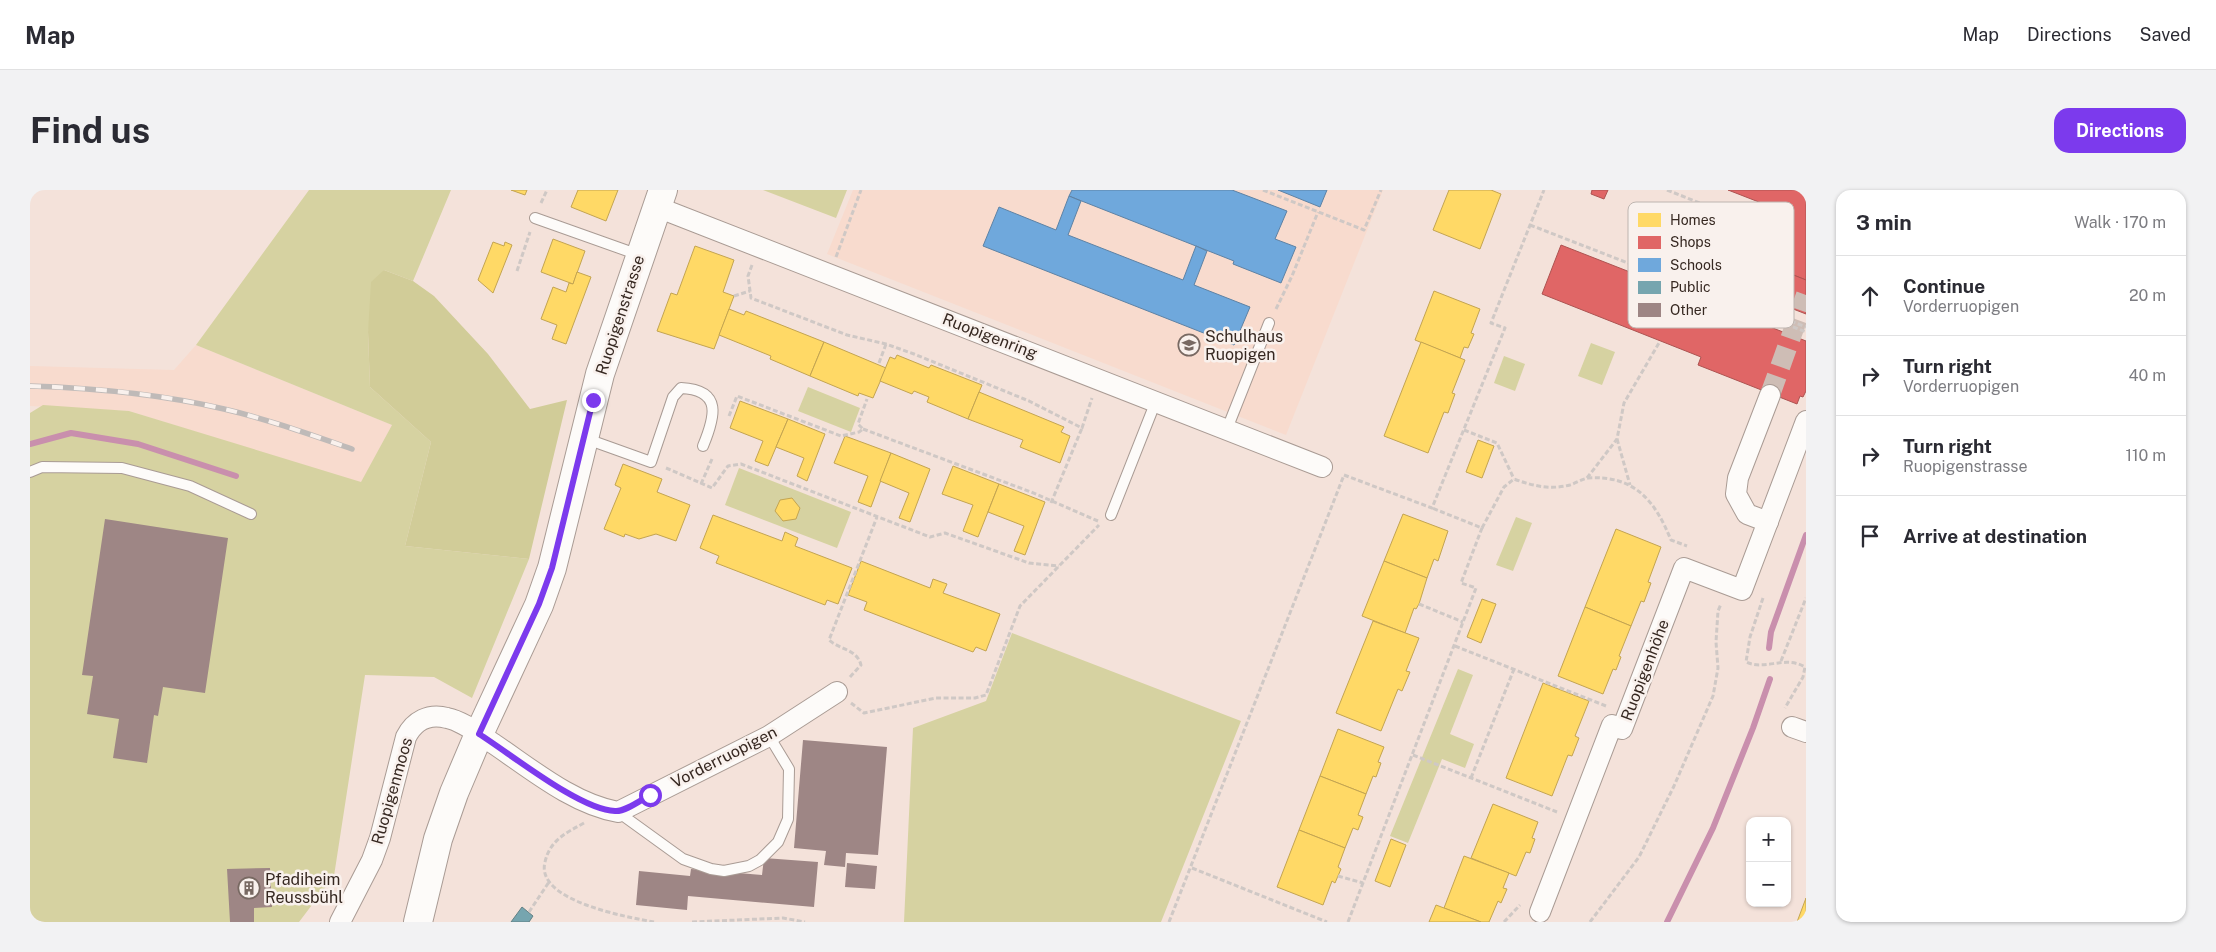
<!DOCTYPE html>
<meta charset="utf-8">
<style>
:root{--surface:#fff;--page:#f2f2f3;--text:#2b2b33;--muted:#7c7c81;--line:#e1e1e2;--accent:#7c3aed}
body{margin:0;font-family:"Public Sans",sans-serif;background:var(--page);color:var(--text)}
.controls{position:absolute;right:15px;bottom:15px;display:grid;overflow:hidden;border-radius:10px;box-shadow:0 1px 4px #0004}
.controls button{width:45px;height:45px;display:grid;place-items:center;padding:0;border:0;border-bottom:1px solid var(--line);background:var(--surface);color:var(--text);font:25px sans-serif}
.stop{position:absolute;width:15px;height:15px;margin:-11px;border:4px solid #7c3aed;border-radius:50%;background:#fff}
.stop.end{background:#7c3aed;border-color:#fff;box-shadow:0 1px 5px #0008}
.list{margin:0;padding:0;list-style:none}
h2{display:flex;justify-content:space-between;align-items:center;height:65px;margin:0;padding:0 20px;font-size:21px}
h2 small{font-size:16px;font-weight:400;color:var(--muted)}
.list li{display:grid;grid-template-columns:32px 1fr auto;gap:15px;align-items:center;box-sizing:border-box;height:80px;padding:0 20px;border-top:1px solid var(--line)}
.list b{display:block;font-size:19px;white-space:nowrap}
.list p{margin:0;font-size:16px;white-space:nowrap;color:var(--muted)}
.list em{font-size:16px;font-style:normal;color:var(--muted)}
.icon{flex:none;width:28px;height:28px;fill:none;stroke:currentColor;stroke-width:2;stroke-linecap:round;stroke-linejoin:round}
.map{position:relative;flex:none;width:1776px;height:732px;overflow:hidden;border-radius:15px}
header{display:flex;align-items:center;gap:30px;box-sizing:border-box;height:70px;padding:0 25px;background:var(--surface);border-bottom:1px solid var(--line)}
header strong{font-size:24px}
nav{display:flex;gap:28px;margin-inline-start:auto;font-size:18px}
.intro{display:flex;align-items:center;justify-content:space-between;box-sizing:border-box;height:120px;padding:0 30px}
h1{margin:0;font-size:35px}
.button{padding:12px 22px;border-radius:15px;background:var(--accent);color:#fff;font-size:18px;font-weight:700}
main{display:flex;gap:30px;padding:0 30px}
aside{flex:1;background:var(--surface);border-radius:15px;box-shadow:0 1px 4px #0004}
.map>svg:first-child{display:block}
</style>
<header>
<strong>Map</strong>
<nav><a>Map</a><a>Directions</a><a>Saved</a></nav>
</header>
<div class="intro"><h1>Find us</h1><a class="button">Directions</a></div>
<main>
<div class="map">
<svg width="1776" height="732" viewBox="0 0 1776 732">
<rect width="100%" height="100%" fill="#f4e2da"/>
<!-- built -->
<g fill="#f8dbce">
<polygon points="823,0 1353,0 1256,245 797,64"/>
<polygon points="166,155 362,235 331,293 99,221 0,216 0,176 144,180"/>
</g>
<!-- green -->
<g fill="#d6d2a1">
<polygon points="279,0 421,0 383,91 354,80 338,142 340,197 401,252 375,356 499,369 442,508 404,487 335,485 304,686 269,732 0,732 0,223 13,215 99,221 331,292 362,235 166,155"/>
<polygon points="733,0 817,0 806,28"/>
<polygon points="1561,153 1585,162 1572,195 1548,186"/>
<polygon points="1474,166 1495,174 1485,201 1464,193"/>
<polygon points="778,197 830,218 821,242 768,221"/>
<polygon points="709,278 821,322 807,358 695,315"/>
<polygon points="1486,327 1502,333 1483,381 1466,375"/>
<polygon points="982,443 1211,531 1131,732 874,732 883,538 956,511"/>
<polygon points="1428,479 1443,485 1420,544 1444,554 1435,578 1412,569 1378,653 1360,646"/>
</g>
<!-- forest -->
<polygon fill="#d1cc98" points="354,80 383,91 404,106 458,164 500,219 537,210 499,369 375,356 401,252 340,197 338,142 341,92"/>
<!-- homes -->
<g fill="#ffd966" stroke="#c3a451">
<polygon points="481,0 497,0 495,5"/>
<polygon points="548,0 588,0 576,31 541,17"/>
<polygon points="1419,0 1461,0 1471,4 1450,59 1403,40"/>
<polygon points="523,49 555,61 543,94 511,82"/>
<polygon points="463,52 474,56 475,52 482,55 463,103 448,90"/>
<polygon points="665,56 704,70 693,102 704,106 684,159 627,141 641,103 647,105"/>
<polygon points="547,82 561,87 536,154 522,149 527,135 511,129 523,97 536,102 539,93 543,94"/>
<polygon points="1404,101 1450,119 1441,143 1444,144 1438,158 1434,157 1430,168 1385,150"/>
<polygon points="699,119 714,125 716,121 794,152 780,186 740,169 741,166 689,145"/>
<polygon points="794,152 856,178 843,208 829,203 828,206 780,186"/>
<polygon points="1391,152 1435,170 1422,203 1425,204 1418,223 1414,222 1398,263 1354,246"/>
<polygon points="867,165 899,178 901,175 952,195 938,229 897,212 899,207 884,201 882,204 850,191 860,167 865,169"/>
<polygon points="949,202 1034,237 1031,242 1040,246 1030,273 990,257 993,250 938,229"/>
<polygon points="710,211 758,229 738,276 725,271 733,251 700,238"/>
<polygon points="758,229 795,244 777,291 767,286 774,268 746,257"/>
<polygon points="815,246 861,263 841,317 828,312 838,286 804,273"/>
<polygon points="1448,250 1464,256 1452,288 1436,282"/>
<polygon points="861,263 900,279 880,332 869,328 879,303 850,291"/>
<polygon points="593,274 632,289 627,302 660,315 646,351 626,344 609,349 595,344 594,347 574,339 591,298 585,295"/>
<polygon points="923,276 969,294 948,347 933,341 943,315 912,304"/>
<polygon points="969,294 1015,312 995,365 984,361 994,336 958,322"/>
<polygon points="762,308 770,318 766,329 753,331 745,321 750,310"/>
<polygon points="1373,324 1418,341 1408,371 1404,369 1397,388 1354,371"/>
<polygon points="683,325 752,351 755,342 768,348 765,356 822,378 808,414 797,410 795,415 686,373 689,366 670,358"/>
<polygon points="1586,339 1631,357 1618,392 1621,393 1614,412 1611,411 1601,436 1555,417"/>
<polygon points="831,371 900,398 903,389 917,394 913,403 970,424 956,461 946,457 943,462 834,420 837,412 818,405"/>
<polygon points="1354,371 1397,388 1389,414 1386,419 1384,418 1375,443 1332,426"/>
<polygon points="1452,409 1466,414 1451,453 1437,447"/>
<polygon points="1555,417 1601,436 1589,466 1591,467 1586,480 1583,479 1573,504 1528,486"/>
<polygon points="1343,431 1389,448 1376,481 1380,482 1372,501 1368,499 1351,541 1306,523"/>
<polygon points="1513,493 1559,511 1545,546 1549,548 1542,566 1538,565 1522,606 1476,588"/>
<polygon points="1308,539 1354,557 1348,572 1351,573 1346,587 1343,586 1336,604 1290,586"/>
<polygon points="1290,586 1336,604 1328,625 1333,627 1328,640 1323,638 1315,658 1269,640"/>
<polygon points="1463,614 1508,632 1502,648 1505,649 1500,663 1496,662 1486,686 1441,668"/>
<polygon points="1269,640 1315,658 1308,677 1311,679 1305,693 1302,691 1293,715 1247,697"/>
<polygon points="1361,649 1376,655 1360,697 1345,691"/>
<polygon points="1434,666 1479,683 1473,698 1477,699 1471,713 1468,711 1459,732 1451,732 1414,718"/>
<polygon points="1776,708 1776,732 1767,732"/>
<polygon points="1406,715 1414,718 1451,732 1399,732"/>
</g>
<!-- shops -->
<g fill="#e06666" stroke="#ad5351">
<polygon points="1562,0 1578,0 1574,9 1561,4"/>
<polygon points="1698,0 1776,0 1776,90 1732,73 1752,21"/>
<polygon points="1531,55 1776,151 1776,201 1773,207 1770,206 1767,214 1668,175 1671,167 1512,104"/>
<polygon points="1716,66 1776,90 1776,124 1704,96"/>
</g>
<!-- schools -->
<g fill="#6fa8dc" stroke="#5e82a4">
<polygon points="1042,0 1202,0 1257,21 1245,49 1266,57 1251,93 1203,74 1204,71 1039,6"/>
<polygon points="1248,0 1297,0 1290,17"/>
<polygon points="1039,6 1051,11 1038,45 1153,90 1166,56 1177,61 1164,95 1220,117 1204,155 953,56 969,17 1026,40"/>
</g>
<!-- public -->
<polygon fill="#76a5af" stroke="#638084" points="492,717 503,726 499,732 481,732"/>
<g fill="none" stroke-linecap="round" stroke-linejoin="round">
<!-- stream -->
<g stroke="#c98fad" stroke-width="6">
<polyline points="0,254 41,243 108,254 206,286"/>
<polyline points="1739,458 1741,442 1776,345"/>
<polyline points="1637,732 1683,638 1723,538 1740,489"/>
</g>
</g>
<!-- building -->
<g fill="#9e8685">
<polygon points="75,329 198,348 175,503 133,497 128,526 124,525 117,573 83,568 89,529 57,524 63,486 52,485"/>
<polygon points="773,550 857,557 848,665 816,663 815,677 794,675 796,661 764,658"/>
<polygon points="734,668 788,672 784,717 658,706 657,720 606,715 609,681 660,686 661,679 732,685"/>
<polygon points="817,673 847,676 845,699 815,697"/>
<polygon points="240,678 242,717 224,718 224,732 200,732 197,679"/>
</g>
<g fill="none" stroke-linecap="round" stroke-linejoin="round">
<!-- street-tunnel -->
<polyline stroke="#cebdb5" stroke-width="20" stroke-dasharray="20 10" stroke-linecap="butt" points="1740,205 1776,105"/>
<!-- lane casing -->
<g stroke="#a99b94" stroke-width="12">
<g id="lane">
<polyline points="505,28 609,65"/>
<polyline points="1197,239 1239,133"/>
<path d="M554,248L621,272L643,207L651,198C693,200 685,227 673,256"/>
<polyline points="0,282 12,277 92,278 160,296 221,324"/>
<polyline points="1081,325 1126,211"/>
<polyline points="588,622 653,669 681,679 694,681 719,676 730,670 748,652 758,629 759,579 739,546"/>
</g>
</g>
<!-- street casing -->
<g stroke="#a99b94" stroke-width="22">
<g id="street">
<polyline points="627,17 1292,277"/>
<polyline points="1738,332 1717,324 1706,304 1708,288 1740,205"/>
<polyline points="1762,537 1776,542"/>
<polyline points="1510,722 1582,535 1592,539 1654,378 1712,400 1776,231"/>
<path d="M310,732L342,670L350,648L376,547C384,531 399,523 417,528C433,531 450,545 464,554C501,579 543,614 588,622L739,546L807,502"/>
</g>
</g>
<!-- secondary casing -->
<g stroke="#a99b94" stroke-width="30">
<polyline id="secondary" points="388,732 408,649 424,603 449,544 509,415 522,378 570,184 633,0"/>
</g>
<!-- path -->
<g stroke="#cfc8c5" stroke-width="3" stroke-dasharray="5 2.5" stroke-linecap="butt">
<polyline points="1233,0 1334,40 1351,0"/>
<polyline points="1637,0 1680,17 1649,99"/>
<polyline points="511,13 517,0"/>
<polyline points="1500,35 1714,118"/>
<polyline points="806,67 831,0"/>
<polyline points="722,75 718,86 721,108 817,145 856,154 884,164 999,211 1052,238 1062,208"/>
<polyline points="487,81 500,42"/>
<polyline points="704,106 720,101"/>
<polyline points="1246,119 1262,86 1288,22"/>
<polyline points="1728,123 1730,119 1776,137"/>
<polyline points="849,173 856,154"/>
<polyline points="699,226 707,206 811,246 829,242 833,239 828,234 837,209"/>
<polyline points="833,239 1001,302 1068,331"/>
<polyline points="1434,240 1467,253 1484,289"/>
<polyline points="1587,249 1600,295"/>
<polyline points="636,278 682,298 698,276 711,274 900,347 915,343 999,373 1029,376"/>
<polyline points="1314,285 1402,318 1475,138 1461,133 1514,0"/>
<polyline points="1557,288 1587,249 1594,213 1629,153"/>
<polyline points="671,294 682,269"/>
<polyline points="1021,313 1052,238"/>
<path d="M1452,338L1474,297L1484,289C1503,296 1520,300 1540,295C1546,293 1552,289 1558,288C1605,285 1625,311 1641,350L1657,356"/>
<path d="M1733,408L1720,447L1716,472C1735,481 1755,465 1775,477L1773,487L1755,518"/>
<polyline points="1389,414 1433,432"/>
<polyline points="1425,456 1576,516"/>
<polyline points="1751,471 1776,408"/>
<path d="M820,487L831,475C827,459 810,460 799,450L847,327"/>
<polyline points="821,513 834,523 906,508 945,508 956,505 990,416 1069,335"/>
<polyline points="1383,565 1527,622"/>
<polyline points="1441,588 1484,479"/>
<path d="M554,633C536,643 520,650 515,672C505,711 597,727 624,732"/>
<polyline points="1162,678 1297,732"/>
<polyline points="1308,686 1333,693"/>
<polyline points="499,722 519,692"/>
<polyline points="662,732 753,728 775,732"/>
<polyline points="1139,732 1314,285"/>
<polyline points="1318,732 1446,398 1431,393 1452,338 1402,318"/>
<polyline points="1474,732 1490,715"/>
<polyline points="1560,732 1609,667 1644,596 1683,506 1688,478 1686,452 1688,421 1691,414"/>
</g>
<!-- lane -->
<use href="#lane" stroke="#fdfbf9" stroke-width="10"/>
<!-- street -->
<use href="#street" stroke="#fdfbf9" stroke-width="20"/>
<!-- secondary -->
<use href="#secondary" stroke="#fdfbf9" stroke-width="28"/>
<!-- rail casing -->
<g stroke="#bfbab8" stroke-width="5.5">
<path id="rail" d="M0,196C65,198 130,204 194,219C237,229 279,244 322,259"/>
</g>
<!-- rail -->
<use href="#rail" stroke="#f9f1ed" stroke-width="4" stroke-dasharray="11" stroke-linecap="butt"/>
<!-- path-bridge -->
<polyline stroke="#cfc8c5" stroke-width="3" stroke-dasharray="5 2.5" stroke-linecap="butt" points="1714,118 1776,142"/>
</g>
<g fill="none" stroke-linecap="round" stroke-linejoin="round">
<!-- route -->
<path stroke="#7c3aed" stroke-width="6" d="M563,210L522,378L509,414L449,544C481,564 550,620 585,621C595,622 611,610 620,605"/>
</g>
<!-- icons -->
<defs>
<g id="school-ring" transform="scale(1.125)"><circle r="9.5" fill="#f9f1ed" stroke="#786962" stroke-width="1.5"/><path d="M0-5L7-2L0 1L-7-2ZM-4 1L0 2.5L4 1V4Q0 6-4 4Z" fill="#786962"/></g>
<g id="building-ring" transform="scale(1.125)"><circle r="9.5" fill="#f9f1ed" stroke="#786962" stroke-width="1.5"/><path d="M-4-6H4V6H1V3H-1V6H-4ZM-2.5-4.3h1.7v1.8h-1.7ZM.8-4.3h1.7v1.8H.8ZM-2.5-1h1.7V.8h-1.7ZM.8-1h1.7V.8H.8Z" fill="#786962"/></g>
</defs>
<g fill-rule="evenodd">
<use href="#school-ring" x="1159" y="155"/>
<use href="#building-ring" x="219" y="698"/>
</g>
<g text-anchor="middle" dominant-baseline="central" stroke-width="5" stroke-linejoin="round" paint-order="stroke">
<!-- street labels -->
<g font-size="16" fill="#362821" stroke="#f9f1ed">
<text transform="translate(590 125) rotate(-72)">Ruopigenstrasse</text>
<text transform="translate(960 146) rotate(21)">Ruopigenring</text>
<text transform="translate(1615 480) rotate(-69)">Ruopigenhöhe</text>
<text transform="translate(694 567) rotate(-27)">Vorderruopigen</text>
<text transform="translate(362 601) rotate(-74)">Ruopigenmoos</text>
</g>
<!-- poi labels -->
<g font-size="16" fill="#362821" stroke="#f9f1ed" text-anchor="start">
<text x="1175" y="146">Schulhaus<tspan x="1175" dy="18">Ruopigen</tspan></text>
<text x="235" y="689">Pfadiheim<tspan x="235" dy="18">Reussbühl</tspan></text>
</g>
</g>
<!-- legend -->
<rect x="1598" y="12" width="166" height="126" rx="8" fill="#f9f1ed" stroke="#beb5b0" stroke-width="1"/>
<rect x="1608" y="23" width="23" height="14" fill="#ffd966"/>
<rect x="1608" y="46" width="23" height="13" fill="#e06666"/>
<rect x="1608" y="68" width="23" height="14" fill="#6fa8dc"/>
<rect x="1608" y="91" width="23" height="13" fill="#76a5af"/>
<rect x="1608" y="113" width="23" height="14" fill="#9e8685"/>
<g font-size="14" fill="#362821">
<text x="1640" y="35">Homes</text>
<text x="1640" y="57">Shops</text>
<text x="1640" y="80">Schools</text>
<text x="1640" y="102">Public</text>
<text x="1640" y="125">Other</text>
</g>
</svg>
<div class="controls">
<button>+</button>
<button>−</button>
</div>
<div class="stop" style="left:620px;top:605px"></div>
<div class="stop end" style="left:563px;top:210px"></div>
</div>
<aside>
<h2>3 min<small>Walk · 170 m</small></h2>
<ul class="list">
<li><svg class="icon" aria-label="ahead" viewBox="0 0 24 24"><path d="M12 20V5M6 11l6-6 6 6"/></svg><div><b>Continue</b><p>Vorderruopigen</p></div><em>20 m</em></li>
<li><svg class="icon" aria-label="right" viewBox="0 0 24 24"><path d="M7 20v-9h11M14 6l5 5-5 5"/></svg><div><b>Turn right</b><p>Vorderruopigen</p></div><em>40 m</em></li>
<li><svg class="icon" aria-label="right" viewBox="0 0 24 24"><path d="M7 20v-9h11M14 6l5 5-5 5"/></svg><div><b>Turn right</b><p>Ruopigenstrasse</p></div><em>110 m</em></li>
<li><svg class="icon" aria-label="arrive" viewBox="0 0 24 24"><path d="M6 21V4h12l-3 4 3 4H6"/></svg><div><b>Arrive at destination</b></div></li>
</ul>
</aside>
</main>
